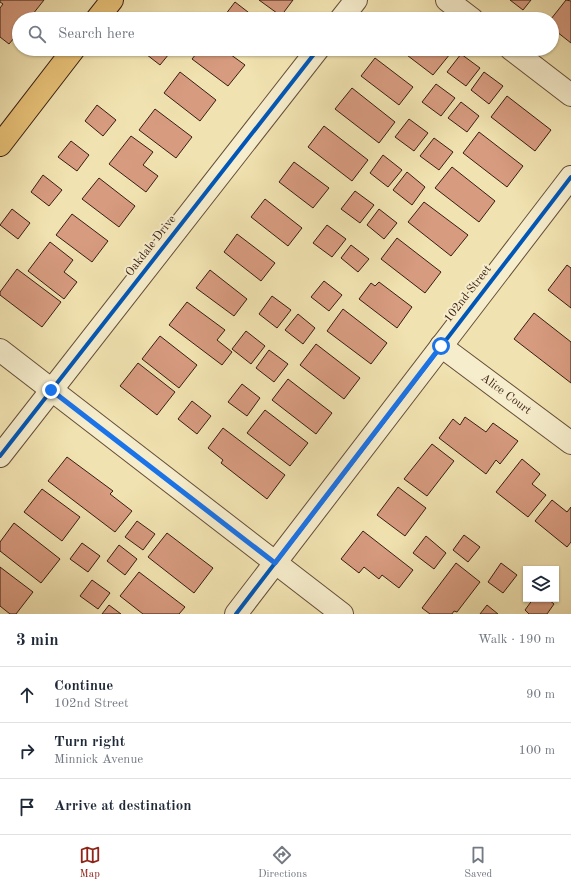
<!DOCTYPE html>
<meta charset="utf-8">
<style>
:root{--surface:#fff;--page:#f6f6f7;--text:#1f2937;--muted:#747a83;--line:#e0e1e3;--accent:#8f2418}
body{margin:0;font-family:"Old Standard TT",serif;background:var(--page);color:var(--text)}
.controls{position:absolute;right:12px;bottom:12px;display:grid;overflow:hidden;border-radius:0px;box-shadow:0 1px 3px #0004}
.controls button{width:36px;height:36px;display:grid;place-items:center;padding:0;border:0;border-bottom:1px solid var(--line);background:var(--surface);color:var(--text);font:20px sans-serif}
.stop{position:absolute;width:12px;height:12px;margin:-9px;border:3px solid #1a73e8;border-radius:50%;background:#fff}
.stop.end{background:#1a73e8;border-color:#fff;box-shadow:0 1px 4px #0008}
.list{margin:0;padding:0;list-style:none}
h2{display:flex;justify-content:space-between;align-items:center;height:52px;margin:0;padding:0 16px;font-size:17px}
h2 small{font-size:13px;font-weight:400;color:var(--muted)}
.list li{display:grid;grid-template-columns:26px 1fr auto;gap:12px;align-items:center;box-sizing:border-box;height:56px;padding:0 16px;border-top:1px solid var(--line)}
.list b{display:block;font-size:15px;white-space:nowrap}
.list p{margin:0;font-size:13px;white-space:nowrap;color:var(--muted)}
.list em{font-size:13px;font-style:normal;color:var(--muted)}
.icon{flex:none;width:22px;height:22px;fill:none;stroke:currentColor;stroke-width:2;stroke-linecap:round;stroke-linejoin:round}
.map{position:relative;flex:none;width:571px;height:614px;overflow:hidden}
.search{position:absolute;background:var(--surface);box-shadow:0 1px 3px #0004;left:12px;right:12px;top:12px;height:44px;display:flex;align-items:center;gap:10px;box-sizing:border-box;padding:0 14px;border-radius:22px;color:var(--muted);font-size:15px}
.sheet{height:220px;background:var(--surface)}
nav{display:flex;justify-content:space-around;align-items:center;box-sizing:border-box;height:56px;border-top:1px solid var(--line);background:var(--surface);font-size:11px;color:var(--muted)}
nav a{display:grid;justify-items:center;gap:2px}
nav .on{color:var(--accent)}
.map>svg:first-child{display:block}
</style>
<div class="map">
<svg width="571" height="614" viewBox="0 0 571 614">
<rect width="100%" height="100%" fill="#f1e3b1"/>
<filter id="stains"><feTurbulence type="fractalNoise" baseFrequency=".005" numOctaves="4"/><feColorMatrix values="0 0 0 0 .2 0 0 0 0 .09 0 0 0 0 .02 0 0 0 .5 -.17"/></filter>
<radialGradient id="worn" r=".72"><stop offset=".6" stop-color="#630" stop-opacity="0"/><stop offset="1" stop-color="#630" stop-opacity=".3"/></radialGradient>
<!-- building -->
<g fill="#d79b7f" stroke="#381d12">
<polygon points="0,0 44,0 29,19 19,19 19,32 9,44 0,37 0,8 3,4 0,2"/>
<polygon points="259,0 293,0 281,16"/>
<polygon points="510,0 531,0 523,10"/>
<polygon points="566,0 571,1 571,43 552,28 551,19"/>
<polygon points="235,2 257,19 222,19"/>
<polygon points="143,49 173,49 160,65 142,51"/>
<polygon points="200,49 223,49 245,65 228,86 192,59"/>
<polygon points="399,49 443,49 450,54 433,75"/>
<polygon points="461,54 480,68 466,86 447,72"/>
<polygon points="375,58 413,87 399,105 361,76"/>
<polygon points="180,72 216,100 200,121 164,93"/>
<polygon points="484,72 503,86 489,104 471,90"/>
<polygon points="436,84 455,98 441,116 422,102"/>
<polygon points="352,88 395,122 379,143 335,109"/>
<polygon points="507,96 551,130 535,151 491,117"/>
<polygon points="461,102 479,116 467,132 448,118"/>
<polygon points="97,105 116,120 103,136 85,121"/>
<polygon points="155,109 192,137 176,158 139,130"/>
<polygon points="409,119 428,133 414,151 395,137"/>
<polygon points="324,126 368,160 352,181 308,147"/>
<polygon points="479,132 523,166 507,187 463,153"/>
<polygon points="131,136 153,152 143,165 158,176 146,192 109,164"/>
<polygon points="434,138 453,152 439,170 420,156"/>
<polygon points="71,141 89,155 77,171 58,157"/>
<polygon points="383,155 402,170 388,187 370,173"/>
<polygon points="294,162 329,188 313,208 279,182"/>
<polygon points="452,167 495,201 479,222 435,188"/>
<polygon points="407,172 425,187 412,205 393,190"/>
<polygon points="43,175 62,190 49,206 31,192"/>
<polygon points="99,178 135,206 119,227 82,199"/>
<polygon points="355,191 374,205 360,223 341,209"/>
<polygon points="265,199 302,228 288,246 251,217"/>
<polygon points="424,202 468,235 451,256 408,222"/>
<polygon points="12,209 30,223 18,239 0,225"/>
<polygon points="379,209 397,223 384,239 367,225"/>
<polygon points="72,214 108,241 92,262 56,235"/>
<polygon points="327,225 346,239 332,257 313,243"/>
<polygon points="237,234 275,263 261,281 224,252"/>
<polygon points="397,238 441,272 425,293 381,259"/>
<polygon points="50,242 73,260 64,272 77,282 64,299 28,271"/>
<polygon points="351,245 369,259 358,272 341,258"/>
<polygon points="567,265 571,268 571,308 548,290"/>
<polygon points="17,269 61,302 42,327 0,295 0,292"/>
<polygon points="210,270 247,299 234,316 196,288"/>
<polygon points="324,281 342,295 329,311 311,297"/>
<polygon points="379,282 412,307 397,328 359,299 371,283 375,286"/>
<polygon points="272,296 291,310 277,328 259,314"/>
<polygon points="187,302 225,330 217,340 232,352 222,365 169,325"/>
<polygon points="343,309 387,343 371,364 327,331"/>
<polygon points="534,313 571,342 571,383 514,339"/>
<polygon points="298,314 315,328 303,344 285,330"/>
<polygon points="246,331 265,346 251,364 232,349"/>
<polygon points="160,336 197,365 179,388 142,359"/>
<polygon points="316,344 360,378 344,399 300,365"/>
<polygon points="269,350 288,364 274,382 256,368"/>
<polygon points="138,363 175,392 157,415 120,386"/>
<polygon points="288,379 332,413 316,434 272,400"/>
<polygon points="242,384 260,398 247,416 228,402"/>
<polygon points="192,401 211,416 197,434 178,419"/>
<polygon points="265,410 308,443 290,466 247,433"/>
<polygon points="465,417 486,432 493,423 518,441 500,464 496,460 486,474 439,438 453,419 460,425"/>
<polygon points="223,428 285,475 267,499 221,463 223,460 208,448"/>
<polygon points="432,444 454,461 427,496 404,479"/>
<polygon points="67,457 113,491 110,494 132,511 115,532 48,481"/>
<polygon points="522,459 540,474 532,484 546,495 528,517 496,492"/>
<polygon points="398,487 426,508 405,536 377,515"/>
<polygon points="42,489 80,517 62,541 24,512"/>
<polygon points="552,500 567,512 571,507 571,542 567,547 535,521"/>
<polygon points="137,521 155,534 143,550 125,537"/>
<polygon points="14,523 60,559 41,583 0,551 0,542"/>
<polygon points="363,531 413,570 399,588 382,575 379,579 364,567 359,573 341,559"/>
<polygon points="167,533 213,568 194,593 148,557"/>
<polygon points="464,535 480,547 468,562 453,550"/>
<polygon points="426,536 446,553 434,569 413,553"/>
<polygon points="82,543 100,556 88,572 70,559"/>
<polygon points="119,545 137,559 125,575 107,561"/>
<polygon points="456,563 480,582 457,612 454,611 452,614 430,614 422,608"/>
<polygon points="501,563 517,575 503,593 488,582"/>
<polygon points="0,567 33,592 16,614 10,614 0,606"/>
<polygon points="139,572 185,607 179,614 143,614 120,596"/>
<polygon points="92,580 110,593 98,609 80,596"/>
<polygon points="533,599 548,599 554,604 547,614 529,614 525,610"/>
<polygon points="109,605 121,614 102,614"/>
<polygon points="487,605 498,614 480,614"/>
</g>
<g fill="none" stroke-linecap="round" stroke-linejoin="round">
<!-- minor casing -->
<g stroke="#664e3a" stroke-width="24">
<g id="minor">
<polyline points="447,0 472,19"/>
<polyline points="341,19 356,0"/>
<polyline points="511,49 571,95"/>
<path id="s1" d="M441,346L571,443"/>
<polyline points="0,350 342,614"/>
<polyline points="0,456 318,49"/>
<polyline points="236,614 571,177"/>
</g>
</g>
<!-- major casing -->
<g stroke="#381d12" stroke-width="24">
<g id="major">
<polyline points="97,19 112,0"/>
<polyline points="0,145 74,49"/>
</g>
</g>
<!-- minor -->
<use href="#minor" stroke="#f6edcc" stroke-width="22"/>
<!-- major -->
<use href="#major" stroke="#e8c278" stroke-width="22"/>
<!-- cycleway casing -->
<g stroke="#f6edcc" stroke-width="6">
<g id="cycleway">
<polyline points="0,456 318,49"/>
<polyline points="236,614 571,177"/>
</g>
</g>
<!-- cycleway -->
<use href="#cycleway" stroke="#0057b8" stroke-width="4"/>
</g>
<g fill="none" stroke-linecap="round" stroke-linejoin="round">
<!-- route -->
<polyline stroke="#1a73e8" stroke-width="5" points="51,390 275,563 441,346"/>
</g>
<g text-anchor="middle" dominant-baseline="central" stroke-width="4" stroke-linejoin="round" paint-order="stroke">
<!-- street labels -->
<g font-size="12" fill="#381d12" stroke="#f6edcc">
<text transform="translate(151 246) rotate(-52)">Oakdale Drive</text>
<text transform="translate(468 294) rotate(-52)">102nd Street</text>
<text stroke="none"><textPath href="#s1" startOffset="81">Alice Court</textPath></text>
</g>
</g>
<rect width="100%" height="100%" filter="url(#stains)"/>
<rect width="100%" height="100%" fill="url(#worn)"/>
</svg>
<div class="controls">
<button><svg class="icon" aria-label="layers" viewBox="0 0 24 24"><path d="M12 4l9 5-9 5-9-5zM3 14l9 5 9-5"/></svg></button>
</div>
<div class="stop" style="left:441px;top:346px"></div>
<div class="stop end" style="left:51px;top:390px"></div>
<div class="search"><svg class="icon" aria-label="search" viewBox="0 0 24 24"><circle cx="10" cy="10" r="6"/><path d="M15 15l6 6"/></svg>Search here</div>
</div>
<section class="sheet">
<h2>3 min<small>Walk · 190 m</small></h2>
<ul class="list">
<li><svg class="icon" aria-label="ahead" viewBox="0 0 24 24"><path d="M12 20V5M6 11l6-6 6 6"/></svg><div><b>Continue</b><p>102nd Street</p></div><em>90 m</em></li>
<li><svg class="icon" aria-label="right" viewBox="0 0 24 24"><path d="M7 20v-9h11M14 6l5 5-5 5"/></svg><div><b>Turn right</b><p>Minnick Avenue</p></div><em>100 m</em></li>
<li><svg class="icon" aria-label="arrive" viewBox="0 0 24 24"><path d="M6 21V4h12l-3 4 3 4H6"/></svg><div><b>Arrive at destination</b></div></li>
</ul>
</section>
<nav>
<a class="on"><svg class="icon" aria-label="map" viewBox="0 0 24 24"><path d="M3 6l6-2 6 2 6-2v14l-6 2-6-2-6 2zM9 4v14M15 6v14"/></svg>Map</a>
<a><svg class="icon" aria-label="directions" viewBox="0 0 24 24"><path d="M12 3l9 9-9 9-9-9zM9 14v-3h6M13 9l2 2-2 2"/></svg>Directions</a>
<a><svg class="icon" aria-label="saved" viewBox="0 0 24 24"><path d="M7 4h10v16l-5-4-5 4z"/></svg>Saved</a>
</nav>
